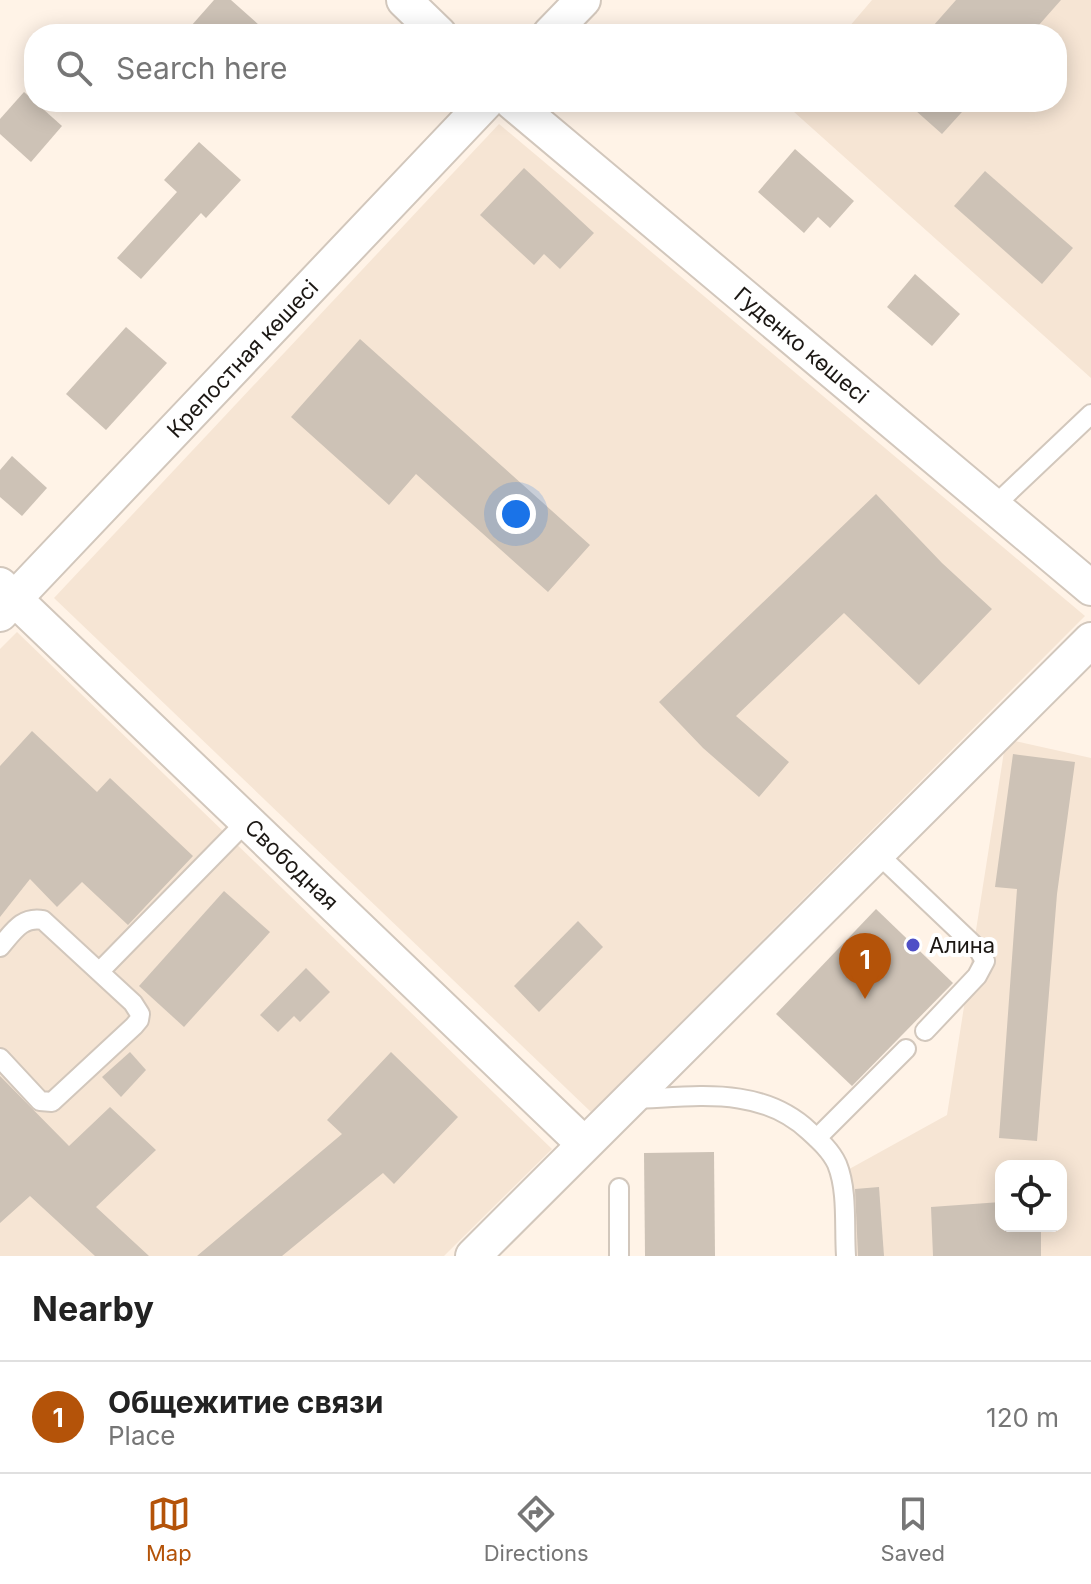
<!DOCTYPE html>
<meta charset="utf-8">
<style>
:root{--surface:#fff;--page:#f2f2f2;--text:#222;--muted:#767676;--line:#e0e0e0;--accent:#b45309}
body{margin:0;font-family:Inter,sans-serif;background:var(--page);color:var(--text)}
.controls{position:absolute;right:24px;bottom:24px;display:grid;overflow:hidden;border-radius:16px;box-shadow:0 4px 20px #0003}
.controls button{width:72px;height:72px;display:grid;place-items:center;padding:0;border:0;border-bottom:2px solid var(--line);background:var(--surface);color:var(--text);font:40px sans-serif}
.you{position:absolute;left:516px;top:514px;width:28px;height:28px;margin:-20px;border:6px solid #fff;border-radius:50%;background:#1a73e8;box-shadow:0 0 0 12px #1a73e833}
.badge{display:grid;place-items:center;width:52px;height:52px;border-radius:50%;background:var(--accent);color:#fff;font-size:26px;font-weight:700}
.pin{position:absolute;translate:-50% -66px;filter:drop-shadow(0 2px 4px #0008)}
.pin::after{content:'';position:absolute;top:42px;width:28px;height:24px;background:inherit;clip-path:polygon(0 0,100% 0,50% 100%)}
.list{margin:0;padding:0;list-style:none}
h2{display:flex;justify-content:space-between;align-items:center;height:104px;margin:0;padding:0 32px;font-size:34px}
h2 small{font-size:26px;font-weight:400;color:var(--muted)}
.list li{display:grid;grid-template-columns:52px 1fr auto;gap:24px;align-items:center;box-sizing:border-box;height:112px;padding:0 32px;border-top:2px solid var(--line)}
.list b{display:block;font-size:30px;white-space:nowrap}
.list p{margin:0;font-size:26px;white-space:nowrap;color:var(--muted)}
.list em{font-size:26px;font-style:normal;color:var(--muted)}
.icon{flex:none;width:44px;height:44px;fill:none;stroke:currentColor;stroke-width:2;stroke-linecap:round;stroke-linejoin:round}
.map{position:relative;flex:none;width:1091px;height:1256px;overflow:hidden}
.search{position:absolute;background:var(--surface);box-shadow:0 4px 20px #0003;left:24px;right:24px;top:24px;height:88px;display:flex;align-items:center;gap:20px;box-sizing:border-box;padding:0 28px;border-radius:32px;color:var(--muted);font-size:30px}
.sheet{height:216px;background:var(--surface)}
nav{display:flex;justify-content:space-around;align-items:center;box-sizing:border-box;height:112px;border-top:2px solid var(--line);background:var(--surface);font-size:22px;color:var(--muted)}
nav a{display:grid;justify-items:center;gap:4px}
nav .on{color:var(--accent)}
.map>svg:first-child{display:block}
</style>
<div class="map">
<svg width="1091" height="1256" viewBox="0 0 1091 1256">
<rect width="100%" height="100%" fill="#fff3e7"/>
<!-- built -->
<g fill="#f6e5d4" fill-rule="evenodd">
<polygon points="872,0 1091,0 1091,378 784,103 1057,102 1057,34 843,34"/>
<polygon points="499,124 1085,616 591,1112 54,598"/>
<polygon points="17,632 552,1149 444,1256 0,1256 0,649"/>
<path d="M1006,739L1091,758V1256H836L833,1178L947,1115ZM1001,1166H1061V1226H1001Z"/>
</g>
<!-- building -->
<g fill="#cdc2b6">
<polygon points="214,0 231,0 269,34 184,34"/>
<polygon points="956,0 1061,0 1031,34 926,34"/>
<polygon points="24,92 62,126 31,162 0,134 0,119"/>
<polygon points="906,102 971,102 942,134"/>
<polygon points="199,142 241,180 206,218 201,213 141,279 117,258 177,192 164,180"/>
<polygon points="795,149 854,201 830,228 818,217 804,233 758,192"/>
<polygon points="524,168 594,233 560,269 544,254 534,265 480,215"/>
<polygon points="985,171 1073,248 1042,284 954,206"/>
<polygon points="915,274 960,314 932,346 887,307"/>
<polygon points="126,327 167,363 106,430 66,394"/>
<polygon points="360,339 590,545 548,592 416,474 389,505 291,417"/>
<polygon points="12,456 47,488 22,516 0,497 0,470"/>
<polygon points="876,494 942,563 992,609 919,685 844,613 736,716 789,762 759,797 703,748 659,702"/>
<polygon points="32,731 97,792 110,778 193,856 128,925 82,882 57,907 30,879 0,917 0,766"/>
<polygon points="1013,754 1075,762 1057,894 1037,1141 999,1138 1017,889 995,887"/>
<polygon points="224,891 270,932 184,1027 139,986"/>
<polygon points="876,909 953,983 852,1086 776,1014"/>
<polygon points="578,921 603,947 539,1012 514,986"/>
<polygon points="306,968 330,992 300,1022 294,1016 278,1032 260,1015"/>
<polygon points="130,1052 146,1070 121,1097 102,1077"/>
<polygon points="391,1052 458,1117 394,1184 383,1173 282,1256 197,1256 342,1134 327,1120"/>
<polygon points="0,1076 69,1146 110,1107 156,1150 96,1207 149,1256 95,1256 30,1196 0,1223"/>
<polygon points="714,1152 715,1256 645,1256 644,1153"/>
<polygon points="879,1187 884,1256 858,1256 855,1189"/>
<polygon points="1001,1202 1001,1226 1041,1226 1041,1256 933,1256 931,1207"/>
</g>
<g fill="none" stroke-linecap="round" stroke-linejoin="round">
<!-- lane casing -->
<g stroke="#d2c7bc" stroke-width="22">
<g id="lane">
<polyline points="994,506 1091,414"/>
<polyline points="878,854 978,949 985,961 977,976 925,1031"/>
<path d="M0,947C13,932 22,916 43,920L133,1003L140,1014L139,1020L134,1026L52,1102L40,1101L0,1058"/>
<polyline points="100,971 247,821"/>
<path d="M633,1099C695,1097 760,1085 809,1131C820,1141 831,1151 837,1164C848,1191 844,1227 846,1256"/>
<polyline points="817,1138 906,1049"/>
<polyline points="619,1188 619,1256"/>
</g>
</g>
<!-- street casing -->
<g stroke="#d2c7bc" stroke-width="38">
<g id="street">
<polyline points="404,0 439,34"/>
<polyline points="550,34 583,0"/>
<path id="s1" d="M512,102L1091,588"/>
<path id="s2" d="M0,585L584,1144"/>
<path id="s3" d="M0,614L486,102"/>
<polyline points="473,1256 1091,640"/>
</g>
</g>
<!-- lane -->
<use href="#lane" stroke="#fff" stroke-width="18"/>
<!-- street -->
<use href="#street" stroke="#fff" stroke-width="34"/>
</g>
<!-- markers -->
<circle fill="#4f4fc6" stroke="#fff" stroke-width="3" cx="913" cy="945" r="8"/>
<g text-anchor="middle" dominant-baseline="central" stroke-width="8" stroke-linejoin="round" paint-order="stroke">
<!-- street labels -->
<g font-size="22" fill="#1c1814" stroke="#fff">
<text stroke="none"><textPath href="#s1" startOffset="378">Гуденко көшесі</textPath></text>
<text stroke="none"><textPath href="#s3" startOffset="352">Крепостная көшесі</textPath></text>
<text stroke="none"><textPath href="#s2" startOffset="404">Свободная</textPath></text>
</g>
<!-- poi labels -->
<g font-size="22" fill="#1c1814" stroke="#fff" text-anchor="start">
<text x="929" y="945">Алина</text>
</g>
</g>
</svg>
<div class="controls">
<button><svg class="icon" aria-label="locate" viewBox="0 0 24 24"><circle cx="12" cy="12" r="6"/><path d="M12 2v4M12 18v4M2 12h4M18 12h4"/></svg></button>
</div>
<div class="you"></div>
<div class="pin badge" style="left:865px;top:999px">1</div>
<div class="search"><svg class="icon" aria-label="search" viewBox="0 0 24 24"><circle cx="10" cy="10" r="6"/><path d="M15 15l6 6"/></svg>Search here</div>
</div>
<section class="sheet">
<h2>Nearby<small></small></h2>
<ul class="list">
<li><span class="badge">1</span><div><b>Общежитие связи</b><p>Place</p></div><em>120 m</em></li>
</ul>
</section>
<nav>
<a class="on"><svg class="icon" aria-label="map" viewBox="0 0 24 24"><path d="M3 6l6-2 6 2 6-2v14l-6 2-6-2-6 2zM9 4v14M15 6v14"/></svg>Map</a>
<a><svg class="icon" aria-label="directions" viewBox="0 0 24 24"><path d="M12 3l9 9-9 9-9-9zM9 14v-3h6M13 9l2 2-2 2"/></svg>Directions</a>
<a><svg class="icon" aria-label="saved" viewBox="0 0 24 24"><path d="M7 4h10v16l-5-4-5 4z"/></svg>Saved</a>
</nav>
